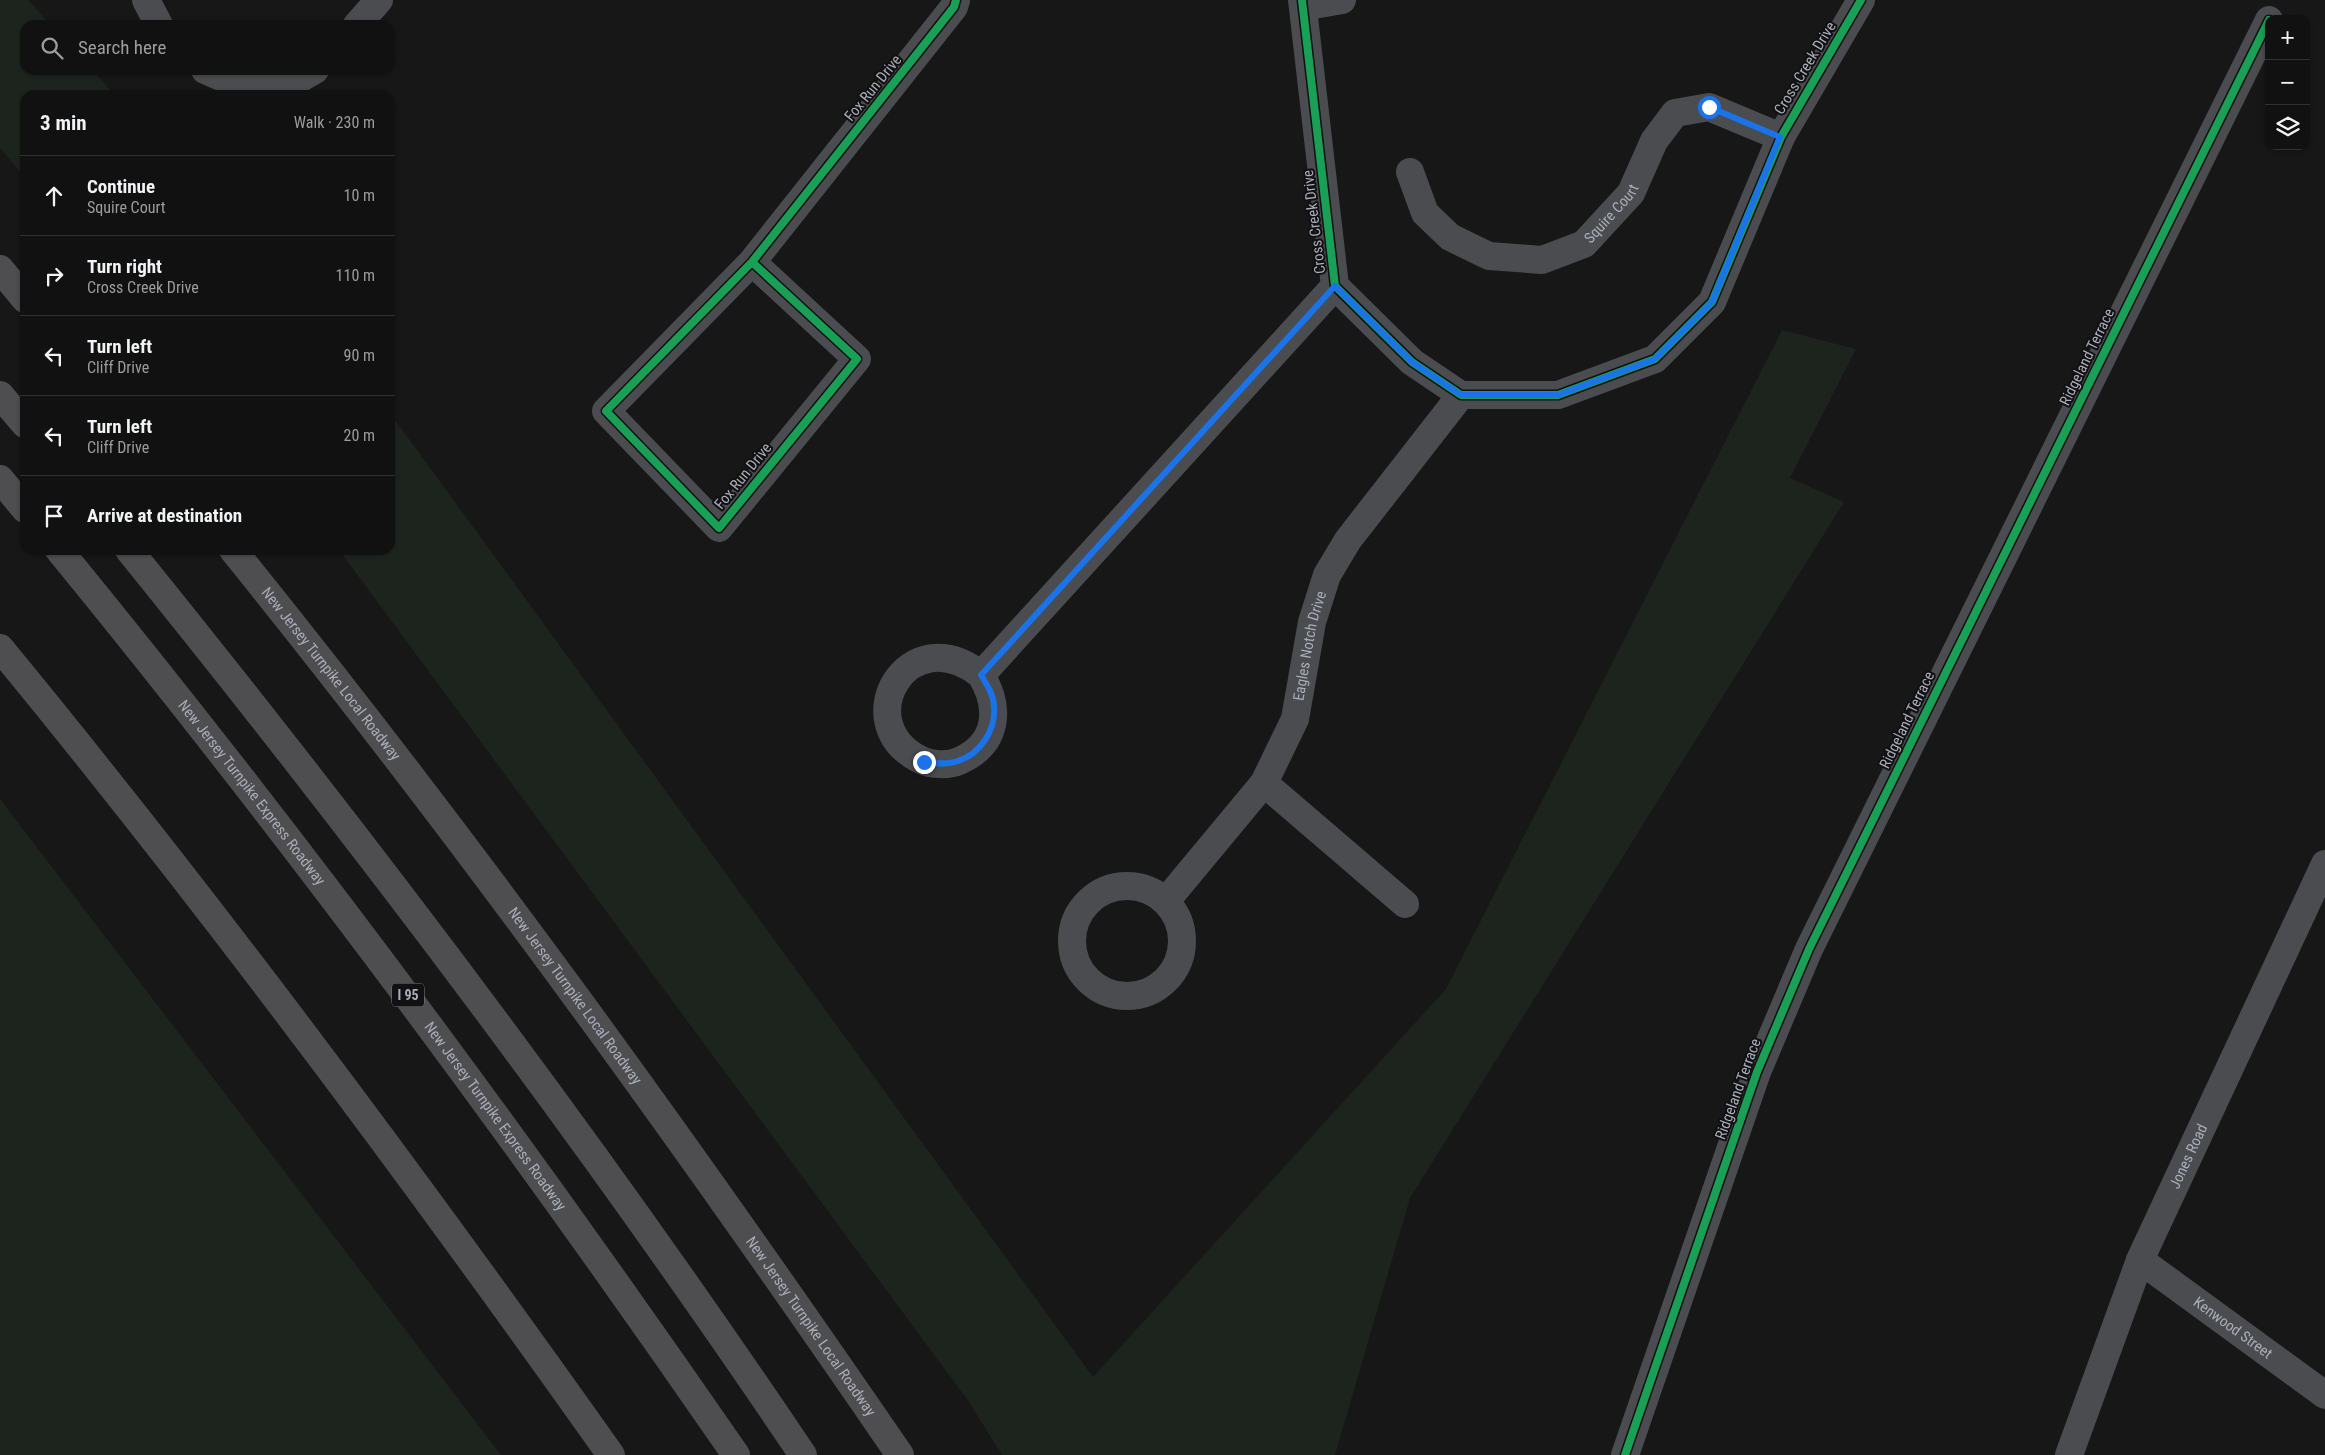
<!DOCTYPE html>
<meta charset="utf-8">
<style>
:root{--surface:#111;--page:#1a1a1a;--text:#f1f3f6;--muted:#9c9d9f;--line:#303131}
body{margin:0;font-family:"Roboto Condensed",sans-serif;background:var(--page);color:var(--text)}
.controls{position:absolute;right:15px;top:15px;display:grid;overflow:hidden;border-radius:10px;box-shadow:0 1px 4px #0004}
.controls button{width:45px;height:45px;display:grid;place-items:center;padding:0;border:0;border-bottom:1px solid var(--line);background:var(--surface);color:var(--text);font:25px sans-serif}
.stop{position:absolute;width:15px;height:15px;margin:-11px;border:4px solid #1a73e8;border-radius:50%;background:#fff}
.stop.end{background:#1a73e8;border-color:#fff;box-shadow:0 1px 5px #0008}
.list{margin:0;padding:0;list-style:none}
h2{display:flex;justify-content:space-between;align-items:center;height:65px;margin:0;padding:0 20px;font-size:21px}
h2 small{font-size:16px;font-weight:400;color:var(--muted)}
.list li{display:grid;grid-template-columns:32px 1fr auto;gap:15px;align-items:center;box-sizing:border-box;height:80px;padding:0 20px;border-top:1px solid var(--line)}
.list b{display:block;font-size:19px;white-space:nowrap}
.list p{margin:0;font-size:16px;white-space:nowrap;color:var(--muted)}
.list em{font-size:16px;font-style:normal;color:var(--muted)}
.icon{flex:none;width:28px;height:28px;fill:none;stroke:currentColor;stroke-width:2;stroke-linecap:round;stroke-linejoin:round}
.map{position:relative;flex:none;width:2325px;height:1455px;overflow:hidden}
.search{position:absolute;background:var(--surface);box-shadow:0 1px 4px #0004;left:20px;top:20px;width:375px;height:55px;display:flex;align-items:center;gap:12px;box-sizing:border-box;padding:0 18px;border-radius:15px;color:var(--muted);font-size:19px}
.panel{position:absolute;background:var(--surface);box-shadow:0 1px 4px #0004;left:20px;top:90px;width:375px;height:465px;border-radius:15px}
.map>svg:first-child{display:block}
</style>
<div class="map">
<svg width="2325" height="1455" viewBox="0 0 2325 1455">
<rect width="100%" height="100%" fill="#171717"/>
<!-- green -->
<g fill="#1d241e">
<polygon points="0,0 28,0 51,25 25,25 25,70 92,70 115,95 25,95 25,177 0,148"/>
<polygon points="1782,330 1856,349 1790,478 1844,502 1410,1198 1335,1455 1002,1455 969,1402 339,550 390,550 390,413 1093,1377 1446,989"/>
<polygon points="0,799 501,1455 0,1455"/>
</g>
<g fill="none" stroke-linecap="round" stroke-linejoin="round">
<!-- minor -->
<g stroke="#4b4c50" stroke-width="28">
<polyline points="146,0 159,25"/>
<polyline points="1302,0 1335,286 1412,362 1461,395 1558,395 1655,359 1712,302 1781,137 1861,0"/>
<polyline points="1303,7 1342,0"/>
<polyline points="357,25 379,0"/>
<polyline points="205,70 248,89 291,84 315,70"/>
<path id="s1" d="M1410,172L1425,213L1450,237L1489,256L1542,260L1584,244L1631,193L1654,141L1675,113L1709,107L1781,137"/>
<polyline points="752,262 857,359 719,528 606,411 752,262 954,7 956,0"/>
<path d="M981,675C908,617 848,722 919,759C930,765 948,766 959,761C998,744 1001,708 981,675L1335,286"/>
<polyline points="1264,783 1405,904"/>
<circle cx="1127" cy="941" r="55"/>
<path id="s2" d="M1166,901L1264,783L1295,719L1312,622L1327,575L1348,540L1461,395"/>
<path id="s3" d="M2140,1260L2325,1395"/>
<polyline points="1625,1455 1757,1072 1809,949 2269,20"/>
</g>
<!-- tertiary -->
<path stroke="#4b4c50" stroke-width="28" id="s4" d="M2069,1455L2140,1260L2325,864"/>
<!-- motorway -->
<g stroke="#4e4e51" stroke-width="28">
<polyline points="0,269 25,299"/>
<polyline points="0,395 25,424"/>
<polyline points="0,479 25,509"/>
<path id="s5" d="M59,550C298,842 522,1145 736,1455"/>
<path d="M129,550C365,842 593,1143 803,1455"/>
<path id="s6" d="M233,550C469,842 688,1146 900,1455"/>
<path d="M0,648C215,909 416,1180 611,1455"/>
</g>
<!-- cycleway casing -->
<g stroke="#111113" stroke-width="11">
<g id="cycleway">
<polyline points="1302,0 1335,286 1412,362 1461,395 1558,395 1655,359 1712,302 1781,137 1861,0"/>
<polyline points="752,262 857,359 719,528 606,411 752,262 954,7 956,0"/>
<polyline points="1625,1455 1757,1072 1809,949 2269,20"/>
</g>
</g>
<!-- cycleway -->
<use href="#cycleway" stroke="#1a9f57" stroke-width="8"/>
</g>
<g fill="none" stroke-linecap="round" stroke-linejoin="round">
<!-- route -->
<path stroke="#1a73e8" stroke-width="6" d="M924,762C935,763 947,765 958,761C980,754 996,730 994,707C994,695 987,685 981,675L1335,286L1412,362L1461,395H1558L1655,359L1712,302L1780,137L1709,107"/>
</g>
<g text-anchor="middle" dominant-baseline="central" stroke-width="4" stroke-linejoin="round" paint-order="stroke">
<!-- shield labels -->
<rect fill="#111113" stroke="#7b7e86" stroke-width="1" x="392" y="983.5" width="32" height="23" rx="4"/>
<g font-size="14" font-weight="bold" fill="#a8adb8">
<text x="408" y="995">I 95</text>
</g>
<!-- street labels -->
<g font-size="15" fill="#a8adb8" stroke="#111113">
<text transform="translate(1805 68) rotate(-59)">Cross Creek Drive</text>
<text transform="translate(873 88) rotate(-51)">Fox Run Drive</text>
<text stroke="none"><textPath href="#s1" startOffset="261">Squire Court</textPath></text>
<text transform="translate(1314 222) rotate(-97)">Cross Creek Drive</text>
<text transform="translate(2087 357) rotate(-64)">Ridgeland Terrace</text>
<text transform="translate(743 476) rotate(-51)">Fox Run Drive</text>
<text stroke="none"><textPath href="#s2" startOffset="299">Eagles Notch Drive</textPath></text>
<text stroke="none"><textPath href="#s6" startOffset="158">New Jersey Turnpike Local Roadway</textPath></text>
<text transform="translate(1907 720) rotate(-64)">Ridgeland Terrace</text>
<text stroke="none"><textPath href="#s5" startOffset="310">New Jersey Turnpike Express Roadway</textPath></text>
<text stroke="none"><textPath href="#s6" startOffset="562">New Jersey Turnpike Local Roadway</textPath></text>
<text transform="translate(1738 1089) rotate(-70)">Ridgeland Terrace</text>
<text stroke="none"><textPath href="#s5" startOffset="715">New Jersey Turnpike Express Roadway</textPath></text>
<text stroke="none"><textPath href="#s4" startOffset="322">Jones Road</textPath></text>
<text stroke="none"><textPath href="#s6" startOffset="968">New Jersey Turnpike Local Roadway</textPath></text>
<text stroke="none"><textPath href="#s3" startOffset="115">Kenwood Street</textPath></text>
</g>
</g>
</svg>
<div class="controls">
<button>+</button>
<button>−</button>
<button><svg class="icon" aria-label="layers" viewBox="0 0 24 24"><path d="M12 4l9 5-9 5-9-5zM3 14l9 5 9-5"/></svg></button>
</div>
<div class="stop" style="left:1709px;top:107px"></div>
<div class="stop end" style="left:924px;top:762px"></div>
<div class="search"><svg class="icon" aria-label="search" viewBox="0 0 24 24"><circle cx="10" cy="10" r="6"/><path d="M15 15l6 6"/></svg>Search here</div>
<section class="panel">
<h2>3 min<small>Walk · 230 m</small></h2>
<ul class="list">
<li><svg class="icon" aria-label="ahead" viewBox="0 0 24 24"><path d="M12 20V5M6 11l6-6 6 6"/></svg><div><b>Continue</b><p>Squire Court</p></div><em>10 m</em></li>
<li><svg class="icon" aria-label="right" viewBox="0 0 24 24"><path d="M7 20v-9h11M14 6l5 5-5 5"/></svg><div><b>Turn right</b><p>Cross Creek Drive</p></div><em>110 m</em></li>
<li><svg class="icon" aria-label="left" viewBox="0 0 24 24"><path d="M17 20v-9H6M10 6l-5 5 5 5"/></svg><div><b>Turn left</b><p>Cliff Drive</p></div><em>90 m</em></li>
<li><svg class="icon" aria-label="left" viewBox="0 0 24 24"><path d="M17 20v-9H6M10 6l-5 5 5 5"/></svg><div><b>Turn left</b><p>Cliff Drive</p></div><em>20 m</em></li>
<li><svg class="icon" aria-label="arrive" viewBox="0 0 24 24"><path d="M6 21V4h12l-3 4 3 4H6"/></svg><div><b>Arrive at destination</b></div></li>
</ul>
</section>
</div>
